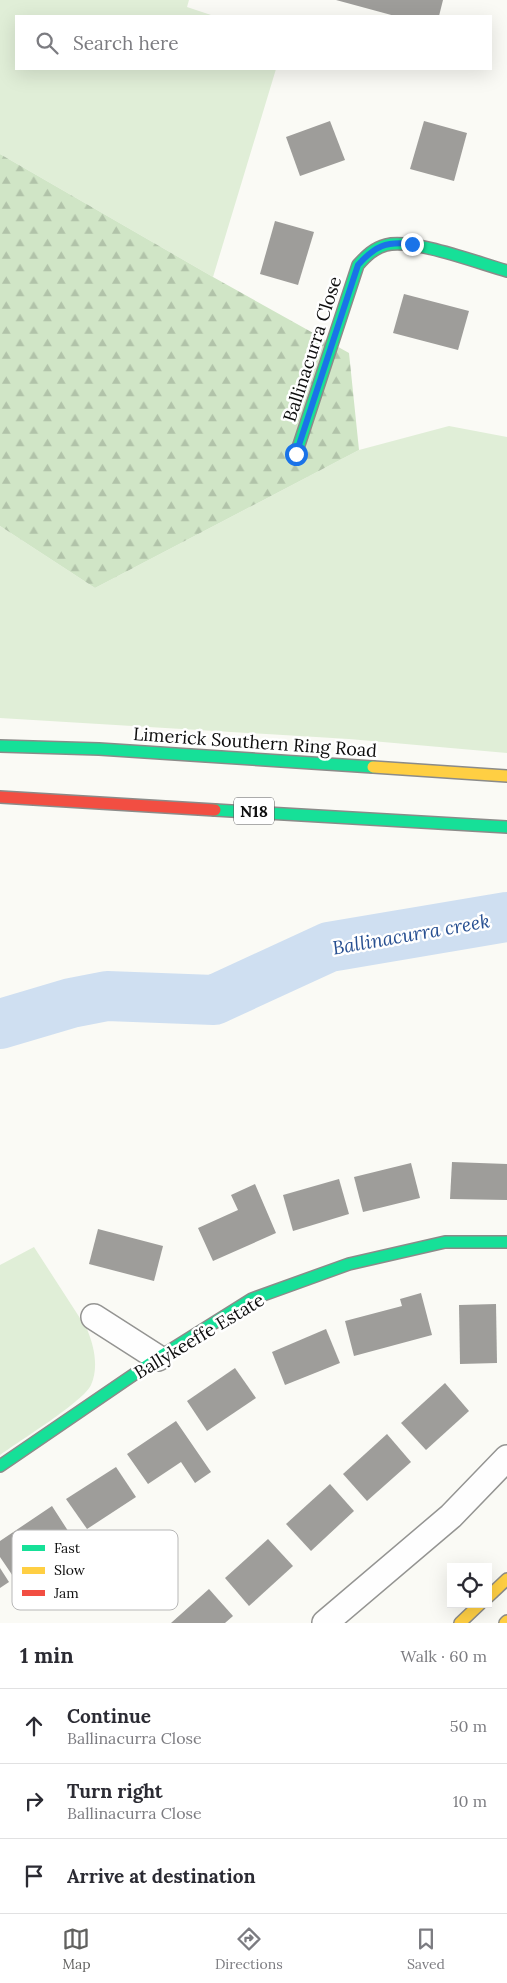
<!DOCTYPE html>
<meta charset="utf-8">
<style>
:root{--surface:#fff;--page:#f2f2f3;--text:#2b2b33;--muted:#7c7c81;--line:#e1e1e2;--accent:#61615f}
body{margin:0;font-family:Lora,serif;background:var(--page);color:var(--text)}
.controls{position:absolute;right:15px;bottom:15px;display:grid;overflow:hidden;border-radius:0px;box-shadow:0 5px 20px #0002}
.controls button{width:45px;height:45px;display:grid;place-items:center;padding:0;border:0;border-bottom:1px solid var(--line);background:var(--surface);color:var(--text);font:25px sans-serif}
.stop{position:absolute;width:15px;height:15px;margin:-11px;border:4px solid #1a73e8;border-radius:50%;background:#fff}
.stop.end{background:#1a73e8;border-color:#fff;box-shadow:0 1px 5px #0008}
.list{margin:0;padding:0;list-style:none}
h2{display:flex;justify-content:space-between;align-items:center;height:65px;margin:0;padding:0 20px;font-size:21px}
h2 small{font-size:16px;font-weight:400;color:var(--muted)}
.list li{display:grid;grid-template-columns:32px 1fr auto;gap:15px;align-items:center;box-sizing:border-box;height:75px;padding:0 20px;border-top:1px solid var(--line)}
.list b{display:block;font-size:19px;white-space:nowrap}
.list p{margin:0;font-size:16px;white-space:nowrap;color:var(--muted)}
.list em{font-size:16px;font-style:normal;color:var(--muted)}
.icon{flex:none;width:28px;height:28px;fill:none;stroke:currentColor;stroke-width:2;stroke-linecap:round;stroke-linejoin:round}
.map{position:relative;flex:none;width:507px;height:1623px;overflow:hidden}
.search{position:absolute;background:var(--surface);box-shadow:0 5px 20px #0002;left:15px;right:15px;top:15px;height:55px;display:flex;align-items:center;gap:12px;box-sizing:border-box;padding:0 18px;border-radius:0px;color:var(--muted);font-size:19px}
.sheet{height:290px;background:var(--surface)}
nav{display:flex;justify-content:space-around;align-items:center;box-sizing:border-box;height:70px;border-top:1px solid var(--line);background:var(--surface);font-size:14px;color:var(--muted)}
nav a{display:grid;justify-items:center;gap:2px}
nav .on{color:var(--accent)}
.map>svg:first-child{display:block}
</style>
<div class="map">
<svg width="507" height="1623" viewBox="0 0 507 1623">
<defs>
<pattern id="forest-firs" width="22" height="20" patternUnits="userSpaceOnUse" patternTransform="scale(1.25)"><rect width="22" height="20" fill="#d0e5c6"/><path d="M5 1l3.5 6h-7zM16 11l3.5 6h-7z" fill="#b1c3a9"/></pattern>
</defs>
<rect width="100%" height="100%" fill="#fafaf5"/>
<!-- grass -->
<g fill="#e0eed7">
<polygon points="0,0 189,0 187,7 214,16 16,16 16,69 276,69 213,277 0,154"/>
<polygon points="449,426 507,437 507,753 349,739 0,718 0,526 95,588 359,450"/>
<path d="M34,1247L87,1329C94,1346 99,1367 91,1385C84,1401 18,1442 0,1455V1265Z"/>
</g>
<!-- forest -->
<polygon fill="url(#forest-firs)" points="0,154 213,277 349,353 359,450 95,588 0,526"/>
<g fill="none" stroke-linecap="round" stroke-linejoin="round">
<!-- river -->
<polyline stroke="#cfdff1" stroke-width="50" points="0,1024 71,1003 107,996 214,1000 329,947 507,917"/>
</g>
<!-- building -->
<g fill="#9e9d9a">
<polygon points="336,0 443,0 439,16 395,16"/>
<polygon points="330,121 345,160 300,176 286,137"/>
<polygon points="424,121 467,133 454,181 410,169"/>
<polygon points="275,221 314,232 298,285 260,274"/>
<polygon points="404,294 469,311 458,350 393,333"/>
<polygon points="452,1162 507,1164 507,1200 450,1199"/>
<polygon points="411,1163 420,1198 363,1212 354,1177"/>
<polygon points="339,1179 349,1214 293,1231 283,1195"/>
<polygon points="255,1184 276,1233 213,1261 198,1228 238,1210 231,1195"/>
<polygon points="98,1229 163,1246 154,1281 89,1264"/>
<polygon points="421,1293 432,1335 354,1356 345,1321 402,1306 400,1299"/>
<polygon points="496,1304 497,1363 460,1364 459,1305"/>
<polygon points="326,1329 340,1363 285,1385 272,1352"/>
<polygon points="235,1368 256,1398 207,1431 187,1401"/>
<polygon points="445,1383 469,1411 426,1450 401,1423"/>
<polygon points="176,1421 211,1472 195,1483 181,1462 148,1484 127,1454"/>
<polygon points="387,1434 411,1462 367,1501 343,1474"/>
<polygon points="116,1467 136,1497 87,1529 66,1499"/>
<polygon points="330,1484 354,1511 311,1551 286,1524"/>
<polygon points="52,1506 72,1537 78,1533 98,1562 81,1573 62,1543 47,1553 57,1568 23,1591 0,1557 0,1541"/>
<polygon points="268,1539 293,1566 249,1606 225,1578"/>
<polygon points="0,1568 9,1582 0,1588"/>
<polygon points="209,1589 233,1616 225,1623 171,1623"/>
</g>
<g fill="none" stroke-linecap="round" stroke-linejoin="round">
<!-- street casing -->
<g stroke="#949492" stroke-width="28">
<g id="street">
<polyline points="94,1317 158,1358"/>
<polyline points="325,1623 451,1516 507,1458"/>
</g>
</g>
<!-- fast casing -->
<g stroke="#8b8b89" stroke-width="14">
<g id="fast">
<path d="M296,454L358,265C366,256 374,248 386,245C413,238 478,263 507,271"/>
<polyline points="0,746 99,749 373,767"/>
<polyline points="215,810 507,827"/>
<polyline points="0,1466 158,1358 252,1299 349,1264 445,1242 507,1242"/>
</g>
</g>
<!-- slow casing -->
<g stroke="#8b8b89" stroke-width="14">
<g id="slow">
<polyline points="373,767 507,776"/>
<polyline points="488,1597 507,1579"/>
<polyline points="460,1623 480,1604"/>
<polyline points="505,1623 507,1621"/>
</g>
</g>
<!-- jam casing -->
<g stroke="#8b8b89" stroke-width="14">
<polyline id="jam" points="0,797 215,810"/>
</g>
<!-- street -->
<use href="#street" stroke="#fefefe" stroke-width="25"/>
<!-- fast -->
<use href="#fast" stroke="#16e098" stroke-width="11"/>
<!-- slow -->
<use href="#slow" stroke="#ffcf43" stroke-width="11"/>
<!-- jam -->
<use href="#jam" stroke="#f24e42" stroke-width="11"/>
</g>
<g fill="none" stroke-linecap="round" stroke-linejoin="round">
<!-- route -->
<path stroke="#1a73e8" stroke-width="6" d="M296,454L358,265C375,246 386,241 412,244"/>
</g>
<g text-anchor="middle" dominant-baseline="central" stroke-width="5" stroke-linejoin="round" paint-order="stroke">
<!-- shield labels -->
<rect fill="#fff" stroke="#565656" stroke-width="1" x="234" y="797.5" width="40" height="27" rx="4"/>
<g font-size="16" font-weight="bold" fill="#0e0e0e">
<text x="254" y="811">N18</text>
</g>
<!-- street labels -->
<g font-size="18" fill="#0e0e0e" stroke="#fff">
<text transform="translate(312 349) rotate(-72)">Ballinacurra Close</text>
<text transform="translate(255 742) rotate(4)">Limerick Southern Ring Road</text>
<text transform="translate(199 1336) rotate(-31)">Ballykeeffe Estate</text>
</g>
<!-- water labels -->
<g font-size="19" font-style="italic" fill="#274f91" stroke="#fff">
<text transform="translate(411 934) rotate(-10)">Ballinacurra creek</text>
</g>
</g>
<!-- legend -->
<rect x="12" y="1530" width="166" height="80" rx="8" fill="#fff" stroke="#b7b7b7" stroke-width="1"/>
<rect x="22" y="1545" width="23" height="6" fill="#16e098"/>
<rect x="22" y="1567" width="23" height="7" fill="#ffcf43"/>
<rect x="22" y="1590" width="23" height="6" fill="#f24e42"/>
<g font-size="14" fill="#0e0e0e">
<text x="54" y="1553">Fast</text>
<text x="54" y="1575">Slow</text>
<text x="54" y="1598">Jam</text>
</g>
</svg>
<div class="controls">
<button><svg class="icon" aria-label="locate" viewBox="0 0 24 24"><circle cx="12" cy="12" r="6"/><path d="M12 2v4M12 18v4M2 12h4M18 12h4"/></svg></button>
</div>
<div class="stop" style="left:296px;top:454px"></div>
<div class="stop end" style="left:412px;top:244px"></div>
<div class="search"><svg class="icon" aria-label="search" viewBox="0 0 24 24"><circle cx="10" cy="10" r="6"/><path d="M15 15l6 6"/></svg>Search here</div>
</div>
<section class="sheet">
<h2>1 min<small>Walk · 60 m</small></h2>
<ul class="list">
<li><svg class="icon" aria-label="ahead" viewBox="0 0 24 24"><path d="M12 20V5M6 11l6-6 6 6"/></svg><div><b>Continue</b><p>Ballinacurra Close</p></div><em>50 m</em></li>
<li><svg class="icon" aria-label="right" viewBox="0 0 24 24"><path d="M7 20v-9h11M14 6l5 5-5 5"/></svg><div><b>Turn right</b><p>Ballinacurra Close</p></div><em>10 m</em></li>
<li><svg class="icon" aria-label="arrive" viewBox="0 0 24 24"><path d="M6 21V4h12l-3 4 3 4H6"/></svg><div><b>Arrive at destination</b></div></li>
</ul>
</section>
<nav>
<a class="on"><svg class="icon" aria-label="map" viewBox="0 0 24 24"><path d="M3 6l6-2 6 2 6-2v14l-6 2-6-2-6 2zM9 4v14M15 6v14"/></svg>Map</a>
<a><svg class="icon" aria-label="directions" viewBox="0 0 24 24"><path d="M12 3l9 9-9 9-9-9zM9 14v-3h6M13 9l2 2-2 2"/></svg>Directions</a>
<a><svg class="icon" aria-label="saved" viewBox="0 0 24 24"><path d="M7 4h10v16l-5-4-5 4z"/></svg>Saved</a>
</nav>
